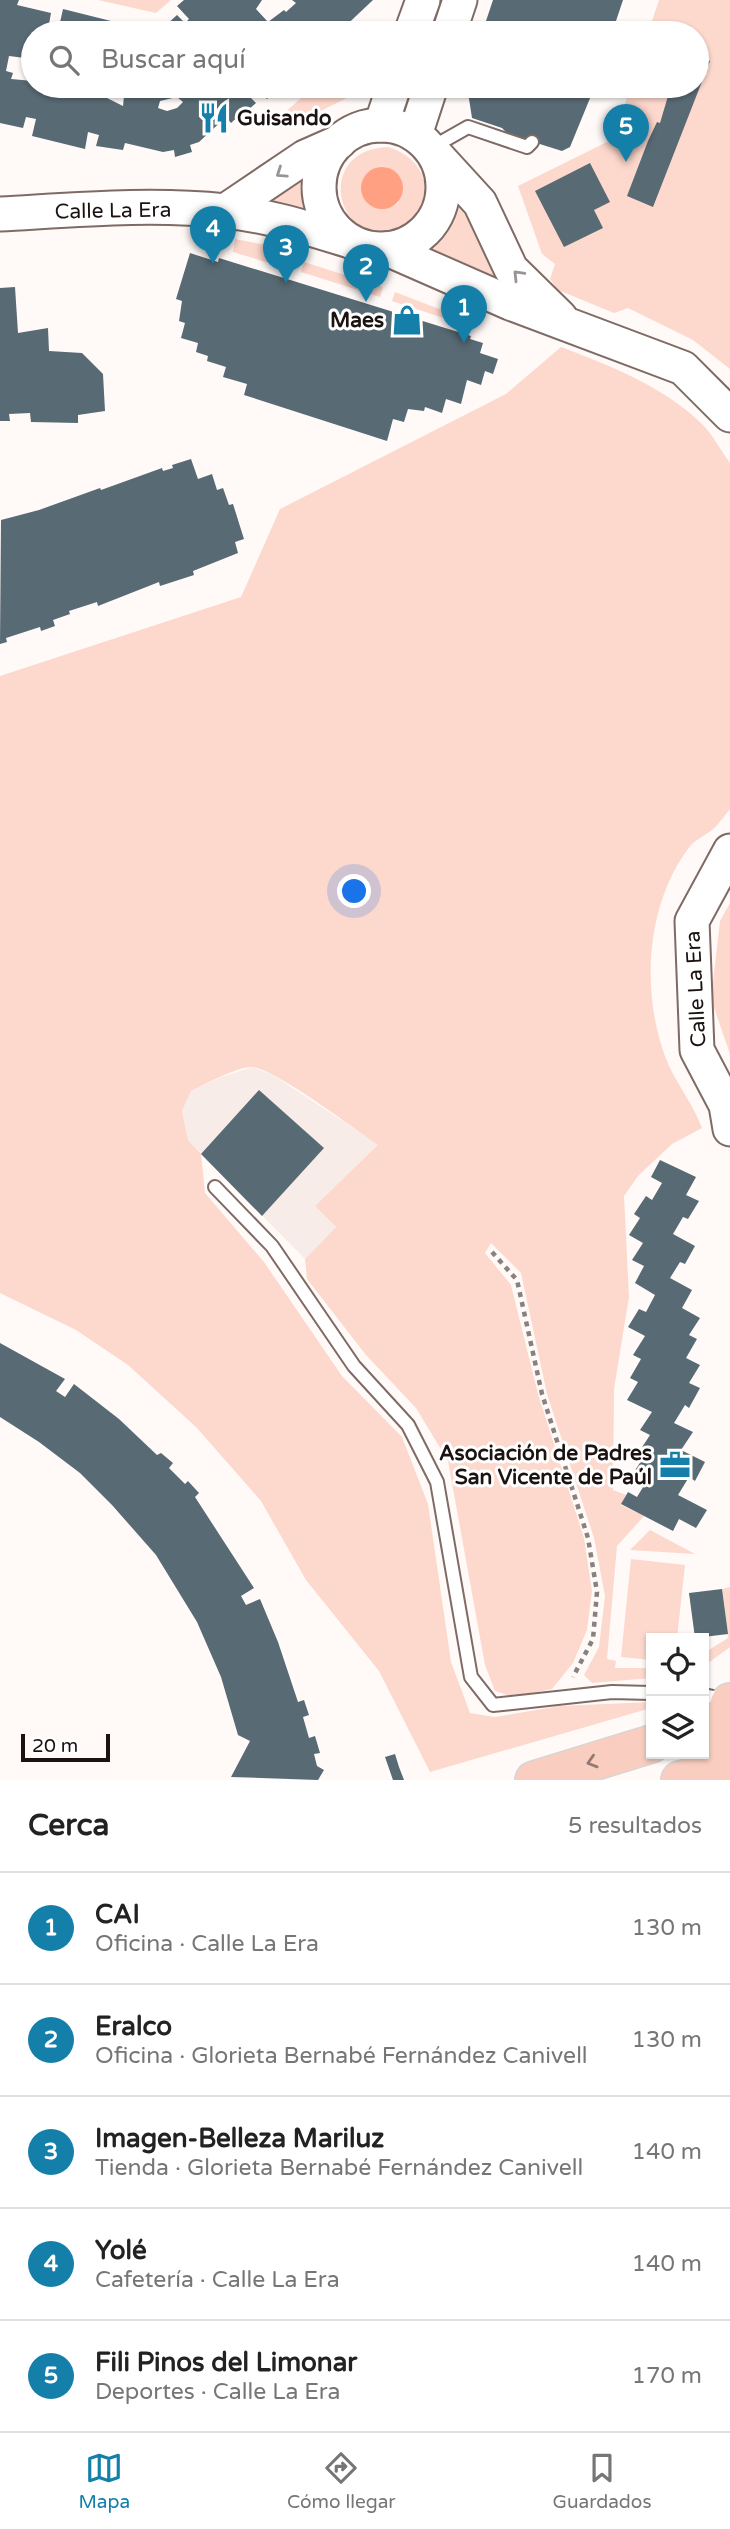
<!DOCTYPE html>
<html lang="es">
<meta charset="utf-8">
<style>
:root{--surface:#fff;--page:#f2f2f2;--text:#222;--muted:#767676;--line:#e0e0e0;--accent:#1480a9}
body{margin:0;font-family:"Varela Round",sans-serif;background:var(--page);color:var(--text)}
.controls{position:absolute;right:21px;bottom:21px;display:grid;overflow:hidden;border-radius:0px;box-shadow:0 2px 5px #0004}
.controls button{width:63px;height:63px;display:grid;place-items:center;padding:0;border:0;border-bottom:2px solid var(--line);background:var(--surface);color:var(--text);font:35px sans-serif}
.scale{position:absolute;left:21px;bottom:18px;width:89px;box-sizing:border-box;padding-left:7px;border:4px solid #1b1311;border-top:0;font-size:19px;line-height:24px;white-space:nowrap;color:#1b1311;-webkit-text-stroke:5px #fff;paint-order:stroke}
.you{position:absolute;left:355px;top:892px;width:24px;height:24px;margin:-18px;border:5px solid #fff;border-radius:50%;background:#1a73e8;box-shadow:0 0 0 10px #1a73e833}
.badge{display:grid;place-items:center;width:46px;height:46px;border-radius:50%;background:var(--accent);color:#fff;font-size:23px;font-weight:700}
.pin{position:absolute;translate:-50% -58px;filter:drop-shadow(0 2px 4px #0008)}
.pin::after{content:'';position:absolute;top:37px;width:24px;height:21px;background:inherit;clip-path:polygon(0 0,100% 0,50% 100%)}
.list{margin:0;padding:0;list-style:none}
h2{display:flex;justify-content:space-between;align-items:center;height:91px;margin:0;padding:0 28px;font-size:30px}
h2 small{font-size:23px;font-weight:400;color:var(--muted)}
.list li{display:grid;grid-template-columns:46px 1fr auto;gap:21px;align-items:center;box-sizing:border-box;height:112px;padding:0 28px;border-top:2px solid var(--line)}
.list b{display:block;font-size:26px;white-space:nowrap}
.list p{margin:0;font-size:23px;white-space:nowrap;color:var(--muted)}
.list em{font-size:23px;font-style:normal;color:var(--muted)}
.icon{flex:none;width:38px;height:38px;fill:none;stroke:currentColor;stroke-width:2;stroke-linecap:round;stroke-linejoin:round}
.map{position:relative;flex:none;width:730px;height:1780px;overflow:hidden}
.search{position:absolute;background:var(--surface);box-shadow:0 2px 5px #0004;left:21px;right:21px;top:21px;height:77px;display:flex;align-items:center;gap:18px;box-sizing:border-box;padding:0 24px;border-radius:38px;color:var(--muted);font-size:26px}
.sheet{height:651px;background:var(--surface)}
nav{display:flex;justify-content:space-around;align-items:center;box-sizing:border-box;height:98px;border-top:2px solid var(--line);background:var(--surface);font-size:19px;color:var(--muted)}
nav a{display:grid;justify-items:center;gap:4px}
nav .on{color:var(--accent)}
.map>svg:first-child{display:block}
</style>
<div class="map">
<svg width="730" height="1780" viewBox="0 0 730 1780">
<rect width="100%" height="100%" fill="#fffaf8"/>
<!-- built -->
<polygon fill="#f8ece8" points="253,1067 273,1075 379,1145 315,1206 336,1227 305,1259 188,1140 182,1111 191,1091 221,1077"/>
<!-- green -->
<g fill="#fdd8cc" fill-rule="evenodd">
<polygon points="98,0 171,0 156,13"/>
<polygon points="659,0 730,0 730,369 693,340 628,308 614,313 558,290 550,279 555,264 542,254 518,186 613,139 631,86 697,86 697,33 648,33"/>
<polygon points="315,86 362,86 345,99 294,124 283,114"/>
<path d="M388,147C415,155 434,179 421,208C416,220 406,227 393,231C337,247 313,150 388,147ZM381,166C402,172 408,186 397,205Z"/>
<polygon points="304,170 300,187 304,210 248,208"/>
<path d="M462,197L510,292L433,249C450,234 456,219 462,197Z"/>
<polygon points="235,239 281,248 287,255 282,267 233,252"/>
<polygon points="304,262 383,287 380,297 301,272"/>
<polygon points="395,292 439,309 451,304 473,312 468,326 392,301"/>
<path d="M561,347C611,366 663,386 702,424C713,435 721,451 730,463V809C724,816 719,824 713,829C706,835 697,839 691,845C644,904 640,999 669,1066C679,1087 694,1106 702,1128L672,1144L638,1176L624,1196L629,1297L614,1389L613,1490L626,1495L621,1505L644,1516L617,1546L607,1659L616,1661L615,1668H651V1678L592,1683L584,1675L599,1647L605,1596L594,1538L547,1394L521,1273L491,1243L485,1253L511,1285L538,1394L584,1538L592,1591L587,1630L573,1663L552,1689L514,1697L495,1691L485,1665L448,1461L416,1408L366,1355L307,1279L305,1259L336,1227L315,1206L378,1145C356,1130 274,1068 252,1067C236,1067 206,1084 191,1091L182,1111L188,1140L201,1154L205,1193L264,1262L342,1376L402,1437L428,1504L451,1662L470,1713L495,1717L560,1706L651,1702V1708L430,1772L379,1671L306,1580L261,1501L196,1427L128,1365L76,1330L0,1293V676L241,597L280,509L506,394Z"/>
<polygon points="730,903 730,1054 711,999 720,921"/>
<polygon points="650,1530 695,1554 630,1550"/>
<polygon points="631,1559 685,1565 677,1638 651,1638 651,1660 621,1657"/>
<polygon points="730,1587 730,1647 704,1666 704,1653 728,1638 722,1589"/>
</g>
<!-- water -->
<circle fill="#fea081" cx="382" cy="188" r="21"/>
<!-- building -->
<g fill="#586a74" fill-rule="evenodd">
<path d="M0,0H19L17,5L51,13L49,24L59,27L63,9L115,22L113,33H33V59L9,56L6,71L13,73L11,79L33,81V86H101L99,94L123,106L125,86H281L267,99L255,87L248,95L256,103L247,111L246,109L231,123L226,117L199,142L190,145L192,152L175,157L174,150L163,152L125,143L123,150L96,146L99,135L88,132L85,149L32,136L36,119L26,117L23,128L0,123ZM177,97L183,102L177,108L167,111L158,108L160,101Z"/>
<polygon points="184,0 262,0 256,9 268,22 284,10 286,12 296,3 292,0 373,0 338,33 330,28 325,33 173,33 166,25 177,15 185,23 189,19 177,6"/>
<polygon points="493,0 623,0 612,33 482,33"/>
<polygon points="697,55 710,61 653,207 627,196 648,141 657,122 660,123 671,86 697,86"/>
<polygon points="467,86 595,86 570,147 562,151 508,134 502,128 472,118"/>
<polygon points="590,163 610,202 594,210 603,228 564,247 535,191"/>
<polygon points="190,253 218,262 219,258 471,336 470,339 483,343 480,353 498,359 493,374 485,371 481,385 467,380 461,404 446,399 442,413 425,407 424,411 408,409 404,422 393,419 387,441 244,395 247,384 223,377 226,367 207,361 208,356 196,352 198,343 181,338 185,323 179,321 182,301 176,299"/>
<polygon points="15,287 18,333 48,328 49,351 82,353 103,374 105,411 78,415 78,423 31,422 30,413 9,414 10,421 0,421 0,288"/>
<polygon points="191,459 198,479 212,474 217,490 223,488 229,505 233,504 244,539 235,542 238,553 193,571 194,575 160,586 159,582 98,606 97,602 69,611 70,614 53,620 55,626 41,631 40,627 6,638 7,642 0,644 1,520 39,510 100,488 101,490 162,468 163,471 173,468 172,465"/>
<polygon points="259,1090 324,1148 262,1216 201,1154"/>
<polygon points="660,1160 696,1177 686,1195 699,1201 688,1219 683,1217 673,1234 695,1246 685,1264 680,1262 670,1278 692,1290 682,1308 700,1318 689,1335 697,1339 686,1358 700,1365 689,1383 700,1388 689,1408 685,1405 674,1423 693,1432 681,1450 705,1462 695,1481 689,1477 678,1495 707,1510 696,1528 679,1519 673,1531 621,1504 628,1492 637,1497 648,1479 634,1472 645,1455 639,1452 650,1435 640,1430 652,1412 627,1400 638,1382 630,1378 641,1359 633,1355 645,1336 628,1327 639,1309 646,1312 655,1295 635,1283 644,1266 632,1260 643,1243 629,1235 640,1218 634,1214 646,1196 652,1200 662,1183 651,1177"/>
<polygon points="0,1343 65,1379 56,1391 65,1397 74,1384 119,1419 157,1455 161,1453 173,1463 169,1468 185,1484 188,1481 199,1493 195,1497 254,1588 241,1596 246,1605 260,1599 278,1642 298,1702 304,1700 309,1715 303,1717 309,1738 315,1736 320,1753 314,1754 317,1766 324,1770 318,1780 231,1777 250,1741 238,1735 221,1677 197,1622 156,1555 112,1505 80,1473 39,1442 0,1417"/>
<polygon points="722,1589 728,1634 695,1638 689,1593"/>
<polygon points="395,1754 399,1767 404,1780 393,1780 385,1757"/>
</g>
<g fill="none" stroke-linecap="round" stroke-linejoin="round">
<!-- lane casing -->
<g stroke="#7f6b65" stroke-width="16">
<g id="lane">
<polyline points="431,148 468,127 527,147 532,142"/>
<polyline points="215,1187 272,1246 354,1366 408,1425 437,1482 471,1677 493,1705 612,1692 651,1693"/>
<polyline points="704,1695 727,1700"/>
</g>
</g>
<!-- secondary casing -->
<g stroke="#7f6b65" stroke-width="37">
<g id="secondary">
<polyline points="411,33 423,0"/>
<polyline points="449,33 460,0"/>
<polyline points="381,125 394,86"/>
<circle cx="381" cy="187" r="62"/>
<polyline points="415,135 431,86"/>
<polyline points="437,156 480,203 511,269 560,317"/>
<polyline points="225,211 305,157 339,142"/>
<path d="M0,214C74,210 151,203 225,211C267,215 310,229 350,241"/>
<polyline points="387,249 510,303 683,368 730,415"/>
<polyline points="730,851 692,921 697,1050 726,1105 730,1129"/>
</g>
</g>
<!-- primary casing -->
<g stroke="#d6d5d4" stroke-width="40">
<g id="primary">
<path d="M730,1702C723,1721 722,1735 730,1754"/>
<polyline points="534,1780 651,1744"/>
<polyline points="680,1780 730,1768"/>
</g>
</g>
<!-- path -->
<polyline stroke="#88817f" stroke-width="4.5" stroke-dasharray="5 5" stroke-linecap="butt" points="492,1252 517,1280 542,1394 588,1538 597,1592 593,1639 573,1677"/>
<!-- lane -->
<use href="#lane" stroke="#fff" stroke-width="12"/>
<!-- secondary -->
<use href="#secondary" stroke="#fff" stroke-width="33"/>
<!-- primary -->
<use href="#primary" stroke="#f9cec1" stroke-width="37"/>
</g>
<!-- one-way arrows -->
<defs><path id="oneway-chevron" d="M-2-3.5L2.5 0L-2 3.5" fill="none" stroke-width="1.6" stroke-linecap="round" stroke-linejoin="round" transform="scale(1.75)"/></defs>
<g stroke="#989594">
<use href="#oneway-chevron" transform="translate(281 173) rotate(146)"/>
<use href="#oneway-chevron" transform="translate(518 275) rotate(-134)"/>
</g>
<use stroke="#957a72" href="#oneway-chevron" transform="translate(592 1762) rotate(163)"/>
<!-- icons -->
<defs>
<g id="restaurant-bare" transform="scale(2.415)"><path d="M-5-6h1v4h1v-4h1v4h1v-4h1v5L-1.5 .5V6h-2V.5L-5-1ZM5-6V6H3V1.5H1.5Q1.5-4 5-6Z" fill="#1480a9" stroke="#fff" stroke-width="2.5" paint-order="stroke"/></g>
<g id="shop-bare" transform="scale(2.415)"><path d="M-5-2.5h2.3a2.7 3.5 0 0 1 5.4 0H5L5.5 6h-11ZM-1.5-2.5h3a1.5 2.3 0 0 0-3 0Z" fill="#1480a9" stroke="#fff" stroke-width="2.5" paint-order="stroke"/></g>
<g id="office-bare" transform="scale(2.415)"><path d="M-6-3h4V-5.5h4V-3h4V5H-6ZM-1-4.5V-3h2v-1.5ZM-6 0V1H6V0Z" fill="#1480a9" stroke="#fff" stroke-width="2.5" paint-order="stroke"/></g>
</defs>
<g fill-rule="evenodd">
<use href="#restaurant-bare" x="214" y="118"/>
<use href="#shop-bare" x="407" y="320"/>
<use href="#office-bare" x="675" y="1465"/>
</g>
<g text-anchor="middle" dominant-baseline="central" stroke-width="6" stroke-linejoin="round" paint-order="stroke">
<!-- poi labels -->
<g font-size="21" font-weight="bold" fill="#1b1311" stroke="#fff" text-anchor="end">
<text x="237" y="118" text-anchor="start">Guisando</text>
<text x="384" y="320">Maes</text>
<text x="652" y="1453">Asociación de Padres<tspan x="652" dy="24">San Vicente de Paúl</tspan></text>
</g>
<!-- street labels -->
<g font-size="21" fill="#1b1311" stroke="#fff">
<text transform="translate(113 211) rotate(-1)">Calle La Era</text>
<text transform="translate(696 989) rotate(-93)">Calle La Era</text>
</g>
</g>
</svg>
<div class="controls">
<button><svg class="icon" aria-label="locate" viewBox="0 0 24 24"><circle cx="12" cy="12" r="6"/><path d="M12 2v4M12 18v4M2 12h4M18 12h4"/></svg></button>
<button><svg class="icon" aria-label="layers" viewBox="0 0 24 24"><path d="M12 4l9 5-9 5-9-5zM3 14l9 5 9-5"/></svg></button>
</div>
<div class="scale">20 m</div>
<div class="you"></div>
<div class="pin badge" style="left:464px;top:343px">1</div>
<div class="pin badge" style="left:366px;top:302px">2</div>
<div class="pin badge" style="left:286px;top:283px">3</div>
<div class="pin badge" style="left:213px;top:264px">4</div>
<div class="pin badge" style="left:626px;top:162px">5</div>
<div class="search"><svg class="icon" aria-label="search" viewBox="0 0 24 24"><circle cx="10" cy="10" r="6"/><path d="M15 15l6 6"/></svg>Buscar aquí</div>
</div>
<section class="sheet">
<h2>Cerca<small>5 resultados</small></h2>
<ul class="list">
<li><span class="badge">1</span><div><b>CAI</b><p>Oficina · Calle La Era</p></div><em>130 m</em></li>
<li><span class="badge">2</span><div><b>Eralco</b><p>Oficina · Glorieta Bernabé Fernández Canivell</p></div><em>130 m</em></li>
<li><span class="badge">3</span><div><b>Imagen-Belleza Mariluz</b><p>Tienda · Glorieta Bernabé Fernández Canivell</p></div><em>140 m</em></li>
<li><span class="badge">4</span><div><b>Yolé</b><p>Cafetería · Calle La Era</p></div><em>140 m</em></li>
<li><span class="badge">5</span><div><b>Fili Pinos del Limonar</b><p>Deportes · Calle La Era</p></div><em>170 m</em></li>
</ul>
</section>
<nav>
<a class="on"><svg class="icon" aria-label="map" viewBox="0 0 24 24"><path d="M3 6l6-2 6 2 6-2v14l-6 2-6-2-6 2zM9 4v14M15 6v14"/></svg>Mapa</a>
<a><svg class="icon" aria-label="directions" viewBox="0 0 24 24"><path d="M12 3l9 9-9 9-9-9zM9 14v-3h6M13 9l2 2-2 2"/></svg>Cómo llegar</a>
<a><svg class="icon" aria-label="saved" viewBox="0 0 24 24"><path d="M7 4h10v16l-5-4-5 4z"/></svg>Guardados</a>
</nav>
